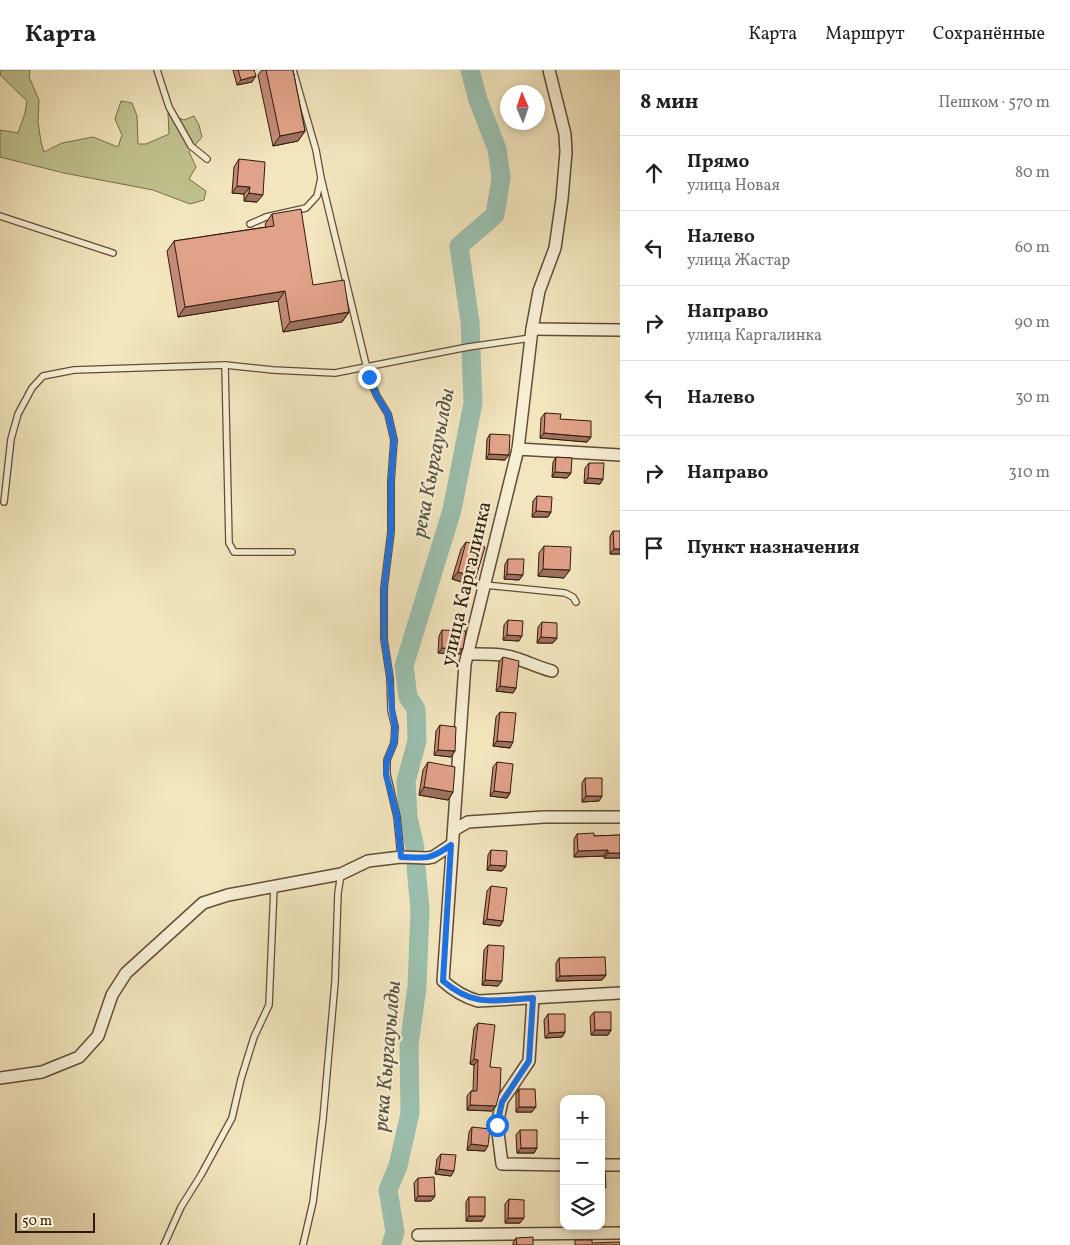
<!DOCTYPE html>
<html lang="ru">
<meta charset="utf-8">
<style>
:root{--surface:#fff;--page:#f2f2f2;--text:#202124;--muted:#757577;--line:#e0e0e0}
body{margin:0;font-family:Vollkorn,serif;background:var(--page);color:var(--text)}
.controls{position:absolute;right:15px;bottom:15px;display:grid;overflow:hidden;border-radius:10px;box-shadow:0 2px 8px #0003}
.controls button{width:45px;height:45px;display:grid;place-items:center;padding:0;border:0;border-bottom:1px solid var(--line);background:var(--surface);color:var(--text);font:25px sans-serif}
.compass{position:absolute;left:500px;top:15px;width:45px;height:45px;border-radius:50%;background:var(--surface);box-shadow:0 2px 8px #0003;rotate:358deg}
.scale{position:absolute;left:15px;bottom:12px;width:80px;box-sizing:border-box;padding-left:5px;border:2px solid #321a08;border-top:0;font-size:14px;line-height:18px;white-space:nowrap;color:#321a08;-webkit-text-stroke:4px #f7efd5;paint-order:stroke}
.stop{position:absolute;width:15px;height:15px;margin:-11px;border:4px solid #1a73e8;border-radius:50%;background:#fff}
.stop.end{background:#1a73e8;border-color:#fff;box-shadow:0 1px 5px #0008}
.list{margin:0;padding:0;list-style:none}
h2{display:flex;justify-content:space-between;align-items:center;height:65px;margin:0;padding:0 20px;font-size:21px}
h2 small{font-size:16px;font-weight:400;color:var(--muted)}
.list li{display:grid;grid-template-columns:32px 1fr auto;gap:15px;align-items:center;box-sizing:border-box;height:75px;padding:0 20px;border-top:1px solid var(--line)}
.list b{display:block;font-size:19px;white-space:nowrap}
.list p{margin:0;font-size:16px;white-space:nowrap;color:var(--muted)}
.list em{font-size:16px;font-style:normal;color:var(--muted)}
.icon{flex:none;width:28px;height:28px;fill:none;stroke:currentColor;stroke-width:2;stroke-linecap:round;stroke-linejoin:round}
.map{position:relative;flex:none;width:620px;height:1175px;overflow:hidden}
header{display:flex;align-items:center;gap:30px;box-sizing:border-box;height:70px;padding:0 25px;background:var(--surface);border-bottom:1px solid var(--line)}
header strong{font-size:24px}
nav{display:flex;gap:28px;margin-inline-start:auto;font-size:18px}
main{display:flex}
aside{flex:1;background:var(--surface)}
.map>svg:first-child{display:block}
</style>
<header>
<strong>Карта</strong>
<nav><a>Карта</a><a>Маршрут</a><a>Сохранённые</a></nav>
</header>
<main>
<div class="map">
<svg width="620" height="1175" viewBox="0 0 620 1175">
<rect width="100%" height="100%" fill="#f3e6bf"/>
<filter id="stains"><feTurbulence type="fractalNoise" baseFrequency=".004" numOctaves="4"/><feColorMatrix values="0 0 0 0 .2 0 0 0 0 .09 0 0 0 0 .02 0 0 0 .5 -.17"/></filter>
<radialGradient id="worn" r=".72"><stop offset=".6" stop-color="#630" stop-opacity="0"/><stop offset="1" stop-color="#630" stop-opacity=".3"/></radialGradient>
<!-- green -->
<polygon fill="#c0c38f" stroke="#796e4c" points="1,0 30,0 29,7 39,30 38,52 41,72 44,82 62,73 93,67 118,77 122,65 115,49 121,31 132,33 137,46 138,74 146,74 169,64 168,43 184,50 194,46 199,55 202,67 189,82 196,97 189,109 206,121 204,130 190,134 153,120 64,103 0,87 0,60 18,63 25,43 27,31 0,5"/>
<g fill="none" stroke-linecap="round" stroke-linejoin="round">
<!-- river -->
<g stroke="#9bc0af" stroke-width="19">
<polyline points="415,778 408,747 406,711 417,671 416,639 408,627 404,596 452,440 473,333 470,252 459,176 495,145 501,108 497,79 478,30 470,0"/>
<polyline points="391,1175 395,1162 388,1120 398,1096 410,1043 409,975 417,917 420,840 416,797"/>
</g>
<!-- service casing -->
<g stroke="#624d36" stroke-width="8">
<g id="service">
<polyline points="157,0 169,37 191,76 207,89"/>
<polyline points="321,108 369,307 377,326 388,344 394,370 391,411 391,462 384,518 384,569 390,608 391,640 395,657 394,673 387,690 387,704 397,747 401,787"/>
<polyline points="0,146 113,183"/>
<polyline points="250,154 266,147 306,138 317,126 321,108 316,80 293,0"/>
<polyline points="225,295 229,473 234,482 292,482"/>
<polyline points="4,432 11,369 18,344 32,318 43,306 74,300 225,295 273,300 335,303 468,277 531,268"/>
<polyline points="485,515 565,523 573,527 576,532"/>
<polyline points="164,1175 181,1137 201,1105 232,1048 241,1009 254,967 269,935 274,817"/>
<polyline points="303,1175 313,1132 323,1049 335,912 338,823 341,804"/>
</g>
</g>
<!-- minor casing -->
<g stroke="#624d36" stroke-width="14">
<g id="minor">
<polyline points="532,259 620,260"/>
<polyline points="518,379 532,259 539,221 555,178 562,129 566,82 565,64 549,0"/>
<path d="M620,385L518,379L465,594L443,911C454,921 464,927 478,931L620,923"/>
<path d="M468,584C485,584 502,583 518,589C530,593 540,598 552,601"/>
<polyline points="454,760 468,752 544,747 620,747"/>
<polyline points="533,928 529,991 502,1031 497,1055 502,1094 564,1095"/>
<polyline points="0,1008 42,1002 79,987 98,966 112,925 126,903 203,833 228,825 341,804 368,791 401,787 427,788 433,787 451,775"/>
<polyline points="601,1095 620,1095"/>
<polyline points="418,1165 620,1163"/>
</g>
</g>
<!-- service -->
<use href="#service" stroke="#f7efd5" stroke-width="5.5"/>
<!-- minor -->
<use href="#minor" stroke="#f7efd5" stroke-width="11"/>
</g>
<!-- wall -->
<g fill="#c28b77" stroke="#321a08">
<polygon points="233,0 254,0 252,12 237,15"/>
<polygon points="262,0 293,0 305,61 298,71 273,76 258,5"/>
<polygon points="239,89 257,132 244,131 244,124 232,123 234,97"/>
<polygon points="272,144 313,215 349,242 342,252 283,262 278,231 178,247 167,181 174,171 266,157 265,154"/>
<polygon points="545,343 560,349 591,367 587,372 540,368 541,348"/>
<polygon points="490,364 505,390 486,389 487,369"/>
<polygon points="556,387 571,403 567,408 552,407 553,392"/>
<polygon points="589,393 603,409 600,414 584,413 585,398"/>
<polygon points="537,426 551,442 548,447 532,447 533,431"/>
<polygon points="613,461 620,484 610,484 610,466"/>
<polygon points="466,472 471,515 452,509 461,479"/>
<polygon points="544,476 564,508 538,506 539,483"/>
<polygon points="508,489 523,505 519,510 504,509 505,494"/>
<polygon points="508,550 519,571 503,570 504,555"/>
<polygon points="542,552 557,568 553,573 537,573 538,557"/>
<polygon points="442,560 460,584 438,583 439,566"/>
<polygon points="503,587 516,618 513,623 496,621 499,592"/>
<polygon points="500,642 510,678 493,676 496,647"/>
<polygon points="440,655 455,681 451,687 434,685 436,661"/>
<polygon points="428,692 453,722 448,730 419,725 423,700"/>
<polygon points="497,692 510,723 507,728 490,726 493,697"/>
<polygon points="585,708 602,726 599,731 582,732 582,713"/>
<polygon points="577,764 594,766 620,765 620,788 604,788 604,786 574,787 574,769"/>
<polygon points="491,780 506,796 502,801 487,800 488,785"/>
<polygon points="491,816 503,851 500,856 483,854 487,821"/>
<polygon points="488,875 498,916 482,915 484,880"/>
<polygon points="559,888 606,905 602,910 556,911 556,893"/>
<polygon points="594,942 611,960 608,965 591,965 590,947"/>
<polygon points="548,944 565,962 562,967 545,968 544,950"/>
<polygon points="478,953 490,997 496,1036 492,1041 467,1040 467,1026 471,1021 473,1021 474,995 470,994 474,958"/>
<polygon points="519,1019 532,1042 516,1042 516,1024"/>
<polygon points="472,1057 485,1081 467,1080 469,1062"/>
<polygon points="520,1060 537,1078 534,1083 517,1083 516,1065"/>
<polygon points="441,1084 451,1106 435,1104 437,1089"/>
<polygon points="418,1108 435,1126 431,1131 415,1131 414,1113"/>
<polygon points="469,1127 482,1151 466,1151 466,1132"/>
<polygon points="509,1129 520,1153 505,1153 505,1134"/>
<polygon points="516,1168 533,1175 513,1175 513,1173"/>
</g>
<!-- shaded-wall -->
<g fill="#9e7161" stroke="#321a08">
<polygon points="256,6 252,12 237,15 241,10"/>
<polygon points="305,61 298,71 273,76 280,66"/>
<polygon points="237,116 250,117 244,124 232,123"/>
<polygon points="249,123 263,125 257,132 244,131"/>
<polygon points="285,221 278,231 178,247 185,237"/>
<polygon points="349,242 342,252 283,262 290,252"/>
<polygon points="544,363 591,367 587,372 540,368"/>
<polygon points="489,384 509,385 505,390 486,389"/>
<polygon points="555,402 571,403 567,408 552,407"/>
<polygon points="588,408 603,409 600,414 584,413"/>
<polygon points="536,441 551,442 548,447 532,447"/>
<polygon points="614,479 620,479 620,484 610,484"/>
<polygon points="543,499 570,500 564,508 538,506"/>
<polygon points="458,502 476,507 471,515 452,509"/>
<polygon points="507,504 523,505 519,510 504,509"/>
<polygon points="507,565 522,566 519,571 503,570"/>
<polygon points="541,567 557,568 553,573 537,573"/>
<polygon points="442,578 463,579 460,584 438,583"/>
<polygon points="500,616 516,618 513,623 496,621"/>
<polygon points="497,671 513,672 510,678 493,676"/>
<polygon points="438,680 455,681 451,687 434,685"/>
<polygon points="424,717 453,722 448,730 419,725"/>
<polygon points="494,721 510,723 507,728 490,726"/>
<polygon points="586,726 602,726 599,731 582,732"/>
<polygon points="608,780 604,786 574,787 578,781"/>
<polygon points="608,783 620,783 620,788 604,788"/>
<polygon points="490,795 506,796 502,801 487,800"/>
<polygon points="487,849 503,851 500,856 483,854"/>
<polygon points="606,905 602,910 556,911 560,906"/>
<polygon points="485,910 502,911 498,916 482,915"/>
<polygon points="595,960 611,960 608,965 591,965"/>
<polygon points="565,962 562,967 545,968 549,963"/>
<polygon points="474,989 478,990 474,995 470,994"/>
<polygon points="470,1035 496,1036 492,1041 467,1040"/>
<polygon points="519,1037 536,1037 532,1042 516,1042"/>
<polygon points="471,1074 488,1076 485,1081 467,1080"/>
<polygon points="521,1078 537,1078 534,1083 517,1083"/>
<polygon points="439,1099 454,1101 451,1106 435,1104"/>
<polygon points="601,1117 606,1117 601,1124"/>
<polygon points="418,1126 435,1126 431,1131 415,1131"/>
<polygon points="469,1146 485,1146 482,1151 466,1151"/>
<polygon points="508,1148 524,1148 520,1153 505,1153"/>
</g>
<!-- building -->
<g fill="#e1a28a" stroke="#321a08">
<polygon points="238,0 254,0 256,6 241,10"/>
<polygon points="266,0 293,0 305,61 280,66"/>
<polygon points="239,89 265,92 263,125 249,123 250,117 237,116"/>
<polygon points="301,139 313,215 344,210 349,242 290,252 285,221 185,237 174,171 274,156 272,144"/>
<polygon points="545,343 561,344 560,349 591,351 591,367 544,363"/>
<polygon points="490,364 510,365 509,385 489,384"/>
<polygon points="556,387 572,388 571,403 555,402"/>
<polygon points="589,393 604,393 603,409 588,408"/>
<polygon points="537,426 552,427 551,442 536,441"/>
<polygon points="613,461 620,461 620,479 614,479"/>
<polygon points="466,472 485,477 476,507 458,502"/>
<polygon points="544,476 571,477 570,500 543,499"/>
<polygon points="508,489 524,489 523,505 507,504"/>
<polygon points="508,550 523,551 522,566 507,565"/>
<polygon points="542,552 557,553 557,568 541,567"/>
<polygon points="442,560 466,561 463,579 442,578"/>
<polygon points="503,587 519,591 516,618 500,616"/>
<polygon points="500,642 516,643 513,672 497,671"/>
<polygon points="440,655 456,657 455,681 438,680"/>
<polygon points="428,692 455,697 453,722 424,717"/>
<polygon points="497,692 513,694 510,723 494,721"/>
<polygon points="585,708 602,708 602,726 586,726"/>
<polygon points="594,763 594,766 620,765 620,783 608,783 608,780 578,781 577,764"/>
<polygon points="491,780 507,781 506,796 490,795"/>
<polygon points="491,816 507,818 503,851 487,849"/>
<polygon points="488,875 504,876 502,911 485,910"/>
<polygon points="605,887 606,905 560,906 559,888"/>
<polygon points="594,942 611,942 611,960 595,960"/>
<polygon points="548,944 565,944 565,962 549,963"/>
<polygon points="478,953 495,955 490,997 501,998 500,1021 496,1036 470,1035 471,1021 477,1021 478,990 474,989"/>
<polygon points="519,1019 535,1019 536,1037 519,1037"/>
<polygon points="472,1057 490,1059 488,1076 471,1074"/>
<polygon points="520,1060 537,1060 537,1078 521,1078"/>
<polygon points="601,1061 602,1061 603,1079 601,1079"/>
<polygon points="441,1084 456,1085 454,1101 439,1099"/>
<polygon points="601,1100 605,1100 606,1117 601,1117"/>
<polygon points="434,1107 435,1126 418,1126 418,1108"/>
<rect x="469" y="1127" width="16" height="19"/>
<polygon points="509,1129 524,1130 524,1148 508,1148"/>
<polygon points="533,1167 533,1175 517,1175 516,1168"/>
<polygon points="575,1170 592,1170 592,1173 620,1172 620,1175 575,1175"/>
</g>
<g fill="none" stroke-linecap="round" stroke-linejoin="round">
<!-- route -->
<path stroke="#1a73e8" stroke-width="6" d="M369,307L377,326L388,344L394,370L391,411V462L384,518V569L390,608L392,640L395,657L394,673L387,690L386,704L397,746L401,787C426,788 430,790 451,775L443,911C475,938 494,930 533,928L529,991L502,1032L497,1055"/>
</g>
<g text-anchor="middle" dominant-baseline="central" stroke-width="4.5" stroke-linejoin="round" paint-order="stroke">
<!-- street labels -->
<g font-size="20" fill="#321a08" stroke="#f7efd5">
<text transform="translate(467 514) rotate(-77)">улица Каргалинка</text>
</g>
<!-- water labels -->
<g font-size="21" font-style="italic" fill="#575442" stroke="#f7efd5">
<text transform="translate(434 393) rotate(-79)">река Кыргауылды</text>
<text transform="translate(388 986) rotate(-85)">река Кыргауылды</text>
</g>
</g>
<rect width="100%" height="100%" filter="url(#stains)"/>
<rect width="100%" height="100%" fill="url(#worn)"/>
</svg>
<div class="controls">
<button>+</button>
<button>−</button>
<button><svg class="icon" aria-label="layers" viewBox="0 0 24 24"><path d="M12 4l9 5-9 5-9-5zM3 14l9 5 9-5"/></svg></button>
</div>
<svg class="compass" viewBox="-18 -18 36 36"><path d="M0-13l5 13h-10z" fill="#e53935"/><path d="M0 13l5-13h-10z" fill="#757577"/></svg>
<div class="scale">50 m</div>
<div class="stop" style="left:497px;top:1055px"></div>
<div class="stop end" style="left:369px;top:307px"></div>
</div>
<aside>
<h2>8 мин<small>Пешком · 570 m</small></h2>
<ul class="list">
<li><svg class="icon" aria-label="ahead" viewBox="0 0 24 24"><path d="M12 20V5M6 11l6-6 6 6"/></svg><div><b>Прямо</b><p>улица Новая</p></div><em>80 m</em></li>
<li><svg class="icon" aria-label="left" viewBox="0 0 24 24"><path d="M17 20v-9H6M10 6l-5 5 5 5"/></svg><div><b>Налево</b><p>улица Жастар</p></div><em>60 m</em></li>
<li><svg class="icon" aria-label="right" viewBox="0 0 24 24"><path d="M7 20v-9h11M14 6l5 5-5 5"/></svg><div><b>Направо</b><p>улица Каргалинка</p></div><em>90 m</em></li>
<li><svg class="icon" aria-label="left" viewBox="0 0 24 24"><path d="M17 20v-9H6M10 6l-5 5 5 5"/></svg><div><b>Налево</b></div><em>30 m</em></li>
<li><svg class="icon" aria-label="right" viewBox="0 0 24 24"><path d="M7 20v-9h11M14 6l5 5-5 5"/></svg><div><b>Направо</b></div><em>310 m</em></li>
<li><svg class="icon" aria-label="arrive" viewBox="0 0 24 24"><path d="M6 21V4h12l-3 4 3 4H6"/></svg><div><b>Пункт назначения</b></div></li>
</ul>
</aside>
</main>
